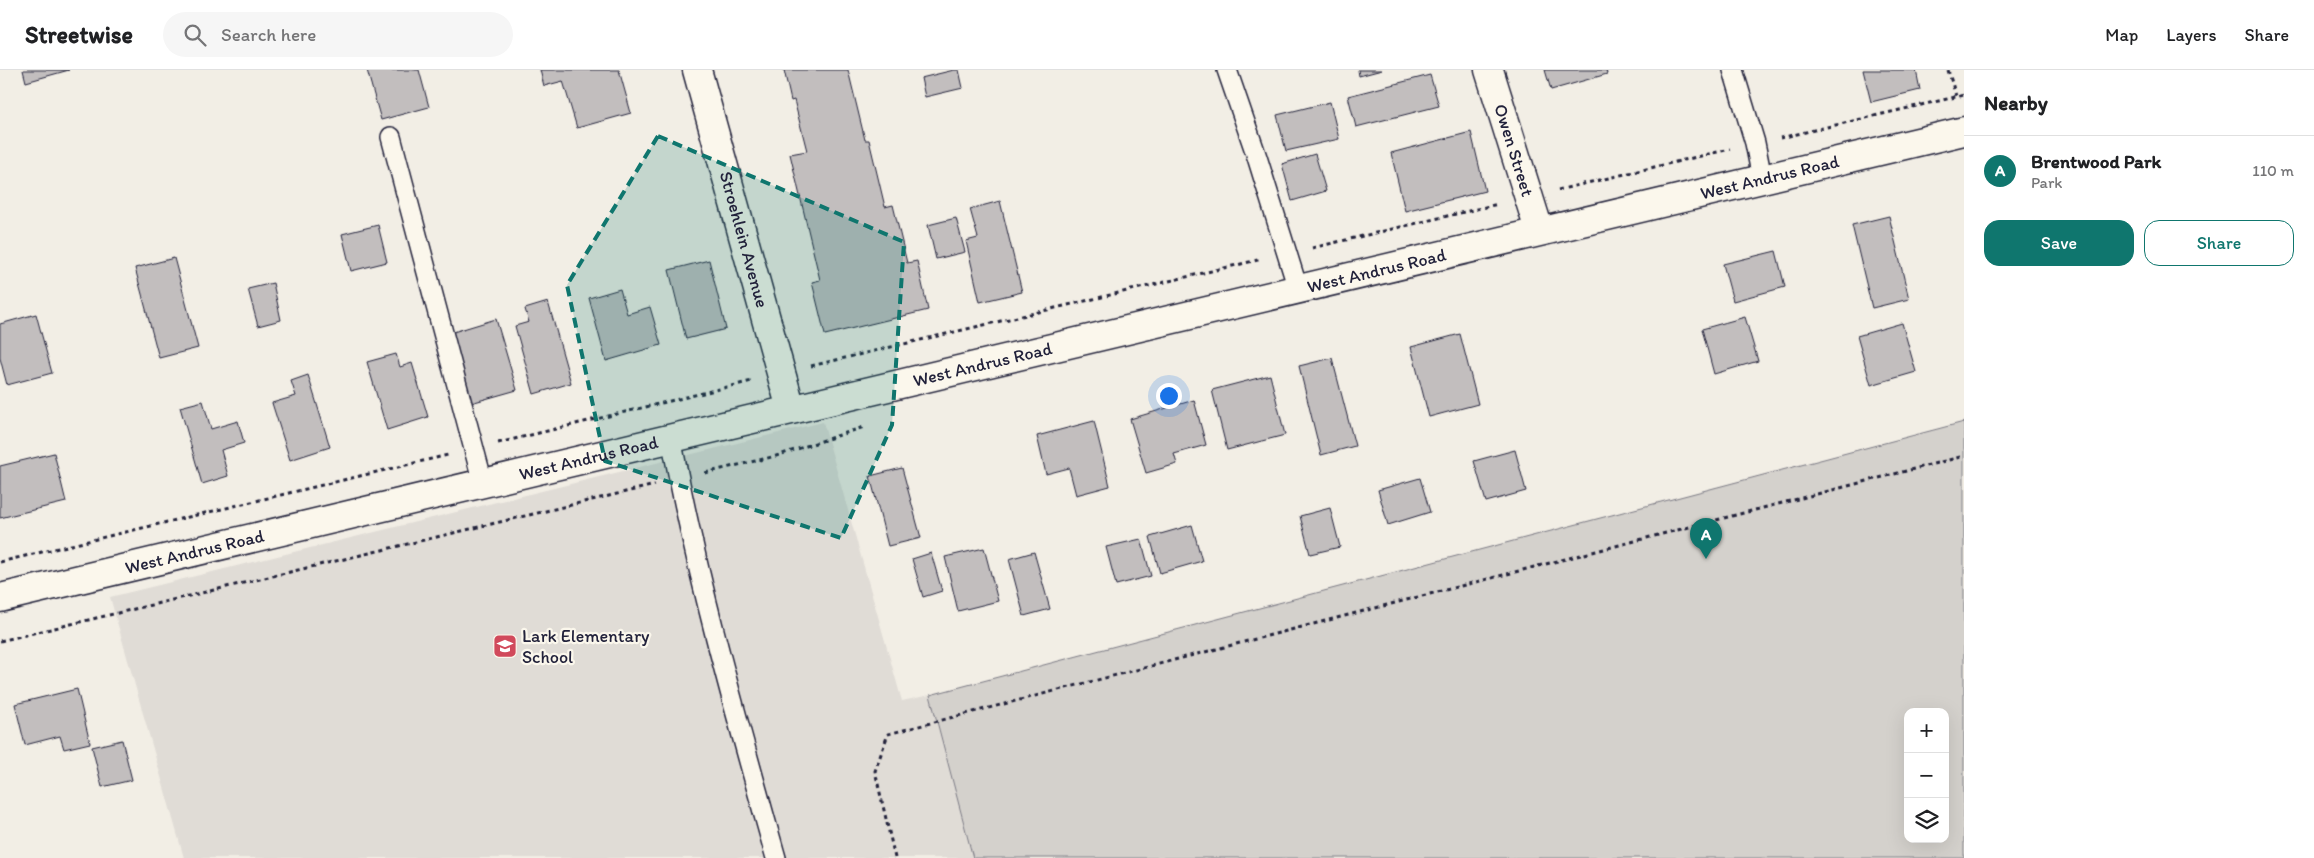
<!DOCTYPE html>
<meta charset="utf-8">
<style>
:root{--surface:#fff;--page:#f6f6f6;--text:#202124;--muted:#757577;--line:#e0e0e0;--accent:#0f766e}
body{margin:0;font-family:Itim,sans-serif;background:var(--page);color:var(--text)}
.controls{position:absolute;right:15px;bottom:15px;display:grid;overflow:hidden;border-radius:10px;box-shadow:0 5px 20px #0002}
.controls button{width:45px;height:45px;display:grid;place-items:center;padding:0;border:0;border-bottom:1px solid var(--line);background:var(--surface);color:var(--text);font:25px sans-serif}
.you{position:absolute;left:1168px;top:325px;width:18px;height:18px;margin:-12px;border:4px solid #fff;border-radius:50%;background:#1a73e8;box-shadow:0 0 0 8px #1a73e833}
.badge{display:grid;place-items:center;width:32px;height:32px;border-radius:50%;background:var(--accent);color:#fff;font-size:16px;font-weight:700}
.pin{position:absolute;translate:-50% -41px;filter:drop-shadow(0 1px 2px #0008)}
.pin::after{content:'';position:absolute;top:26px;width:18px;height:15px;background:inherit;clip-path:polygon(0 0,100% 0,50% 100%)}
.list{margin:0;padding:0;list-style:none}
h2{display:flex;justify-content:space-between;align-items:center;height:65px;margin:0;padding:0 20px;font-size:21px}
h2 small{font-size:16px;font-weight:400;color:var(--muted)}
.list li{display:grid;grid-template-columns:32px 1fr auto;gap:15px;align-items:center;box-sizing:border-box;height:70px;padding:0 20px;border-top:1px solid var(--line)}
.list b{display:block;font-size:19px;white-space:nowrap}
.list p{margin:0;font-size:16px;white-space:nowrap;color:var(--muted)}
.list em{font-size:16px;font-style:normal;color:var(--muted)}
.actions{display:flex;gap:10px;padding:15px 20px}
.actions a{flex:1;padding:11px 0;border:1px solid var(--accent);border-radius:15px;text-align:center;font-size:18px;color:var(--accent)}
.actions .main{background:var(--accent);color:#fff}
.icon{flex:none;width:28px;height:28px;fill:none;stroke:currentColor;stroke-width:2;stroke-linecap:round;stroke-linejoin:round}
.map{position:relative;flex:none;width:1964px;height:788px;overflow:hidden}
header{display:flex;align-items:center;gap:30px;box-sizing:border-box;height:70px;padding:0 25px;background:var(--surface);border-bottom:1px solid var(--line)}
header strong{font-size:24px}
nav{display:flex;gap:28px;margin-inline-start:auto;font-size:18px}
.search{width:350px;height:45px;background:var(--page);display:flex;align-items:center;gap:12px;box-sizing:border-box;padding:0 18px;border-radius:28px;color:var(--muted);font-size:19px}
main{display:flex}
aside{flex:1;background:var(--surface)}
.map>svg:first-child{display:block}
</style>
<header>
<strong>Streetwise</strong>
<div class="search"><svg class="icon" aria-label="search" viewBox="0 0 24 24"><circle cx="10" cy="10" r="6"/><path d="M15 15l6 6"/></svg>Search here</div>
<nav><a>Map</a><a>Layers</a><a>Share</a></nav>
</header>
<main>
<div class="map">
<svg width="1964" height="788" viewBox="0 0 1964 788">
<rect width="100%" height="100%" fill="#f2eee5"/>
<filter id="ink" filterUnits="userSpaceOnUse"><feTurbulence type="fractalNoise" baseFrequency=".02" numOctaves="2"/><feDisplacementMap in="SourceGraphic" scale="10" xChannelSelector="R" yChannelSelector="G"/><feConvolveMatrix kernelMatrix="1 2 1 2 8 2 1 2 1" color-interpolation-filters="sRGB"/></filter>
<g filter="url(#ink)">
<!-- built -->
<polygon fill="#e0dcd6" points="823,352 902,631 930,625 973,788 184,788 110,527"/>
<!-- green -->
<path fill="#d4d1cc" stroke="#7b7a84" fill-rule="evenodd" d="M1964,352V788H973L930,625ZM1908,642H1945V769H1908Z"/>
<!-- building -->
<g fill="#c2bebe" stroke="#22223b">
<polygon points="23,0 69,0 26,12"/>
<polygon points="367,0 419,0 429,37 381,50"/>
<polygon points="540,0 619,0 631,43 577,58 563,11 544,16"/>
<polygon points="784,0 848,0 865,70 869,70 885,137 893,135 907,193 917,191 928,240 825,265 812,212 820,210 790,84 807,81 794,30 791,31"/>
<polygon points="954,0 959,0 963,18 925,27 921,8"/>
<polygon points="1358,0 1382,0 1359,6"/>
<polygon points="1545,0 1606,0 1607,4 1551,20"/>
<polygon points="1863,0 1916,0 1920,20 1871,32"/>
<polygon points="1430,5 1439,36 1356,57 1348,26"/>
<polygon points="1330,32 1339,69 1286,81 1277,45"/>
<polygon points="1471,62 1485,121 1405,141 1391,83"/>
<polygon points="1315,84 1326,121 1292,131 1282,94"/>
<polygon points="1000,131 1022,222 980,232 966,171 978,168 970,139"/>
<polygon points="1889,146 1909,229 1872,238 1852,155"/>
<polygon points="956,148 965,182 936,189 928,155"/>
<polygon points="378,155 387,192 351,201 342,164"/>
<polygon points="1776,181 1785,217 1733,231 1723,194"/>
<polygon points="174,188 198,278 159,288 135,198"/>
<polygon points="709,190 726,259 686,269 669,200"/>
<polygon points="273,213 281,250 258,256 248,219"/>
<polygon points="620,219 627,244 650,237 661,275 606,291 589,228"/>
<polygon points="548,232 571,313 534,324 515,256 529,252 525,239"/>
<polygon points="36,244 52,303 7,315 0,288 0,254"/>
<polygon points="1745,247 1758,291 1714,304 1702,259"/>
<polygon points="496,249 517,320 471,333 450,263"/>
<polygon points="1902,253 1916,302 1871,315 1857,266"/>
<polygon points="1460,264 1478,334 1429,347 1411,277"/>
<polygon points="396,284 400,297 412,293 428,347 387,360 367,292"/>
<polygon points="1332,288 1355,376 1321,385 1299,296"/>
<polygon points="308,305 330,377 290,390 272,333 296,326 291,311"/>
<polygon points="1270,305 1285,365 1227,380 1212,320"/>
<polygon points="1194,330 1206,375 1174,384 1177,394 1146,403 1130,349"/>
<polygon points="203,331 211,359 238,351 244,373 221,380 228,406 202,414 180,337"/>
<polygon points="1094,351 1110,416 1076,425 1069,398 1046,404 1037,366"/>
<polygon points="1515,380 1526,421 1486,432 1474,391"/>
<polygon points="54,383 66,432 0,448 0,396"/>
<polygon points="902,398 921,468 888,476 870,406"/>
<polygon points="1420,408 1430,442 1388,455 1378,420"/>
<polygon points="1330,438 1340,477 1310,484 1300,446"/>
<polygon points="1192,455 1202,491 1160,503 1150,467"/>
<polygon points="1141,469 1151,506 1116,515 1106,477"/>
<polygon points="984,478 998,531 958,541 945,487"/>
<polygon points="1034,482 1050,539 1024,546 1009,489"/>
<polygon points="931,483 942,521 923,527 912,489"/>
<polygon points="77,619 90,673 64,679 60,666 25,675 15,634"/>
<polygon points="122,670 132,710 102,717 92,677"/>
</g>
<g fill="none" stroke-linecap="round" stroke-linejoin="round">
<!-- service casing -->
<g stroke="#22223b" stroke-width="22">
<g id="service">
<polyline points="1227,0 1257,87 1298,219"/>
<polyline points="1733,0 1755,73 1762,108"/>
<polyline points="391,67 483,413"/>
<path d="M671,367C697,509 737,649 776,788"/>
</g>
</g>
<!-- minor casing -->
<g stroke="#22223b" stroke-width="31">
<g id="minor">
<path id="s1" d="M697,0L791,339"/>
<path id="s2" d="M1489,0L1539,160"/>
<path id="s3" d="M0,528L1964,61"/>
</g>
</g>
<!-- path -->
<g stroke="#22223b" stroke-width="3" stroke-dasharray="4 4" stroke-linecap="butt">
<polyline points="1948,0 1956,26"/>
<polyline points="1780,68 1964,25"/>
<polyline points="1558,120 1730,79"/>
<polyline points="1312,178 1498,134"/>
<polyline points="811,296 1262,189"/>
<polyline points="498,373 752,311"/>
<polyline points="705,403 776,386 864,357"/>
<polyline points="0,492 448,385"/>
<polyline points="0,571 655,415"/>
<polyline points="895,788 875,701 888,664 1964,386"/>
</g>
<!-- service -->
<use href="#service" stroke="#fbf7ec" stroke-width="19"/>
<!-- minor -->
<use href="#minor" stroke="#fbf7ec" stroke-width="28"/>
</g>
</g>
<!-- marked area -->
<path fill="#0f766e" fill-opacity="0.2" stroke="#0f766e" stroke-width="4" stroke-dasharray="10 6" stroke-linejoin="round" d="M658,66L904,172L892,355L841,468L605,391L567,215Z"/>
<!-- icons -->
<defs>
<g id="school-square" transform="scale(1.25)"><rect x="-9" y="-9" width="18" height="18" rx="4" fill="#d1495b" stroke="#fbf7ec"/><path d="M0-5L7-2L0 1L-7-2ZM-4 1L0 2.5L4 1V4Q0 6-4 4Z" fill="#fff"/></g>
</defs>
<g fill-rule="evenodd">
<use href="#school-square" x="505" y="576"/>
</g>
<g text-anchor="middle" dominant-baseline="central" stroke-width="4.5" stroke-linejoin="round" paint-order="stroke">
<!-- street labels -->
<g font-size="18" fill="#22223b" stroke="#fbf7ec">
<text stroke="none"><textPath href="#s2" startOffset="84">Owen Street</textPath></text>
<text stroke="none"><textPath href="#s3" startOffset="1819">West Andrus Road</textPath></text>
<text stroke="none"><textPath href="#s1" startOffset="176">Stroehlein Avenue</textPath></text>
<text stroke="none"><textPath href="#s3" startOffset="1415">West Andrus Road</textPath></text>
<text stroke="none"><textPath href="#s3" startOffset="1010">West Andrus Road</textPath></text>
<text stroke="none"><textPath href="#s3" startOffset="605">West Andrus Road</textPath></text>
<text stroke="none"><textPath href="#s3" startOffset="200">West Andrus Road</textPath></text>
</g>
<!-- poi labels -->
<g font-size="18" fill="#22223b" stroke="#fbf7ec" text-anchor="start">
<text x="522" y="566">Lark Elementary<tspan x="522" dy="21">School</tspan></text>
</g>
</g>
</svg>
<div class="controls">
<button>+</button>
<button>−</button>
<button><svg class="icon" aria-label="layers" viewBox="0 0 24 24"><path d="M12 4l9 5-9 5-9-5zM3 14l9 5 9-5"/></svg></button>
</div>
<div class="you"></div>
<div class="pin badge" style="left:1706px;top:489px">A</div>
</div>
<aside>
<h2>Nearby<small></small></h2>
<ul class="list">
<li><span class="badge">A</span><div><b>Brentwood Park</b><p>Park</p></div><em>110 m</em></li>
</ul>
<div class="actions"><a class="main">Save</a><a>Share</a></div>
</aside>
</main>
